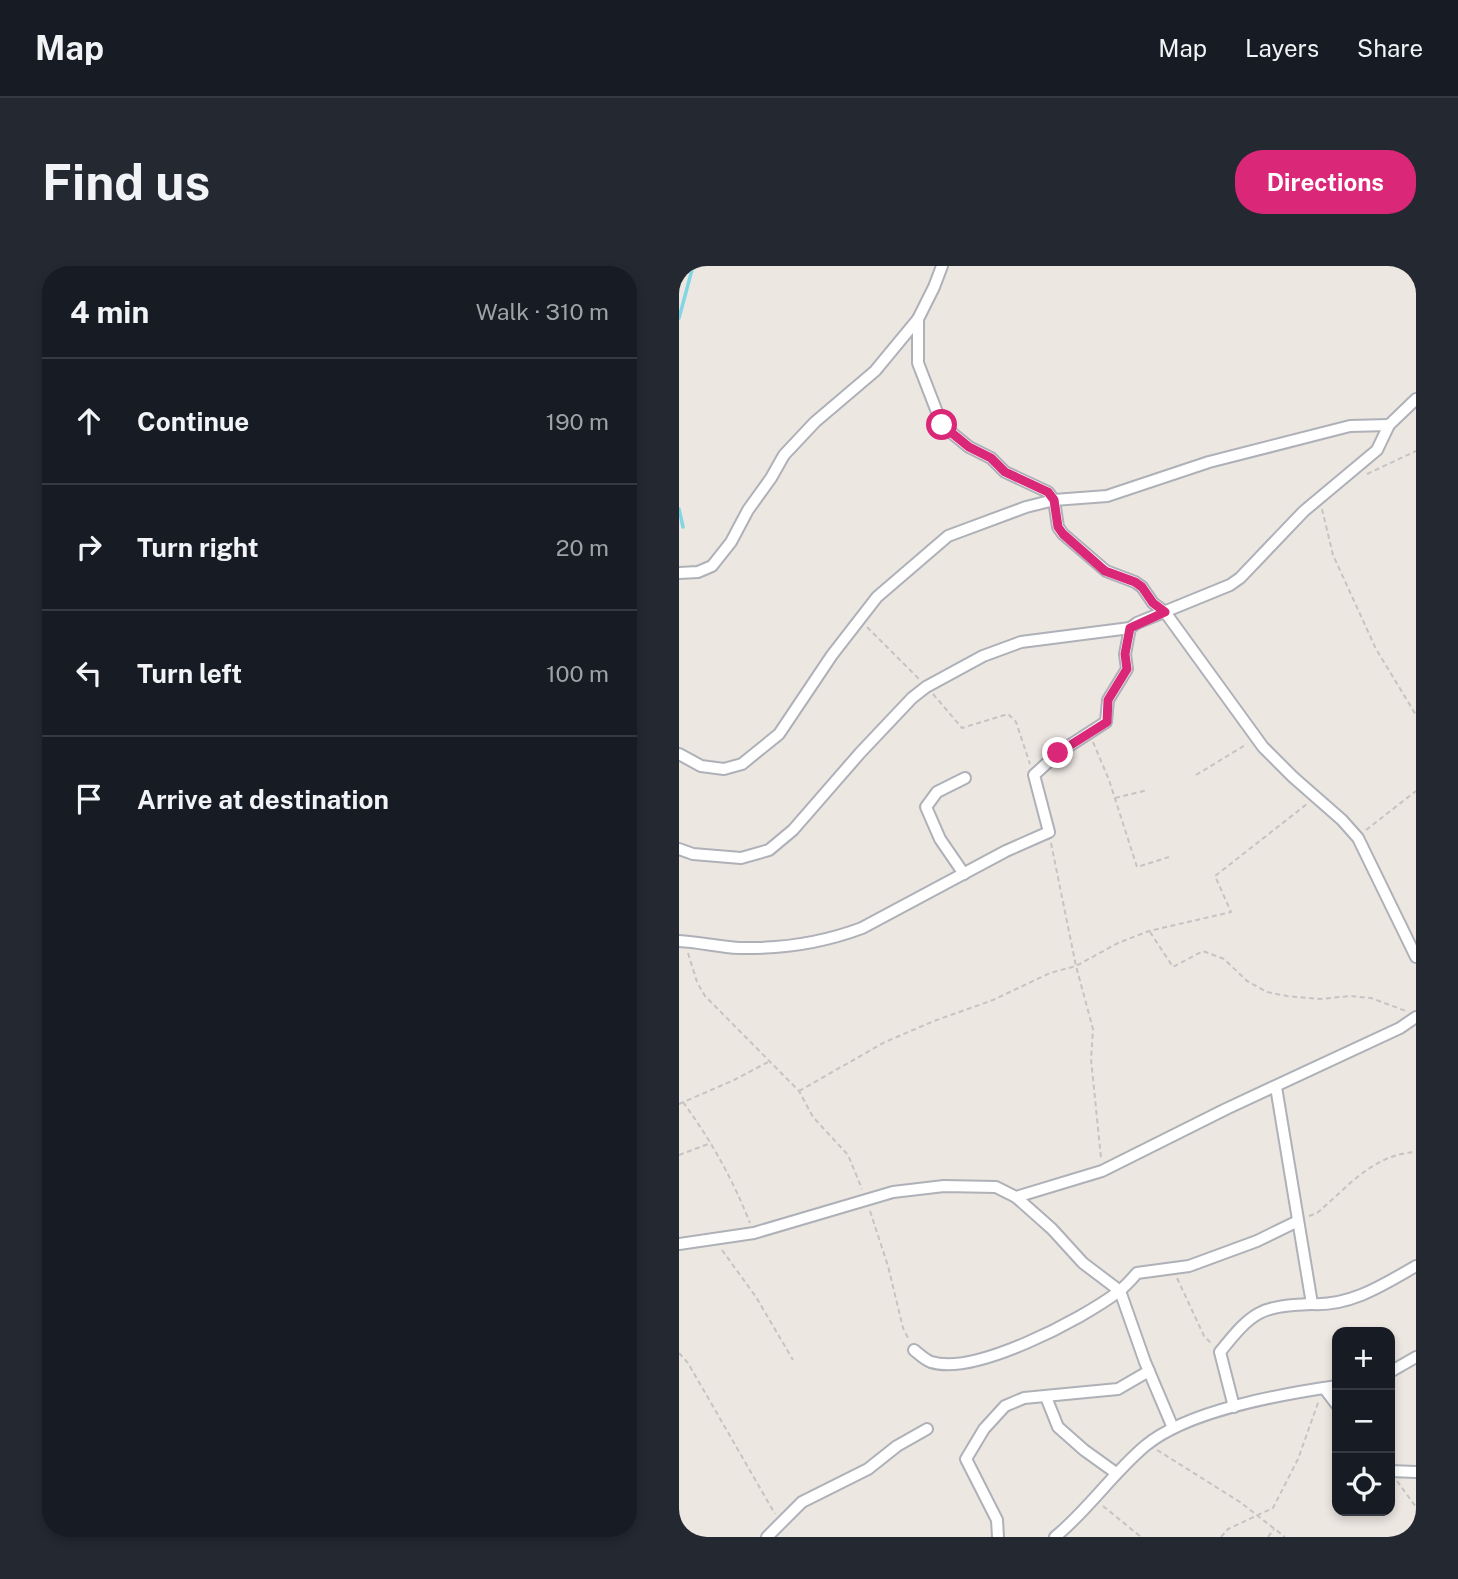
<!DOCTYPE html>
<meta charset="utf-8">
<style>
:root{--surface:#171b24;--page:#242831;--text:#f1f3f6;--muted:#9ea1a6;--line:#363941;--accent:#db2777}
body{margin:0;font-family:"Public Sans",sans-serif;background:var(--page);color:var(--text)}
.controls{position:absolute;right:21px;bottom:21px;display:grid;overflow:hidden;border-radius:14px;box-shadow:0 4px 10px #0003}
.controls button{width:63px;height:63px;display:grid;place-items:center;padding:0;border:0;border-bottom:2px solid var(--line);background:var(--surface);color:var(--text);font:35px sans-serif}
.stop{position:absolute;width:21px;height:21px;margin:-16px;border:5px solid #db2777;border-radius:50%;background:#fff}
.stop.end{background:#db2777;border-color:#fff;box-shadow:0 2px 7px #0008}
.list{margin:0;padding:0;list-style:none}
h2{display:flex;justify-content:space-between;align-items:center;height:91px;margin:0;padding:0 28px;font-size:30px}
h2 small{font-size:23px;font-weight:400;color:var(--muted)}
.list li{display:grid;grid-template-columns:46px 1fr auto;gap:21px;align-items:center;box-sizing:border-box;height:126px;padding:0 28px;border-top:2px solid var(--line)}
.list b{display:block;font-size:26px;white-space:nowrap}
.list em{font-size:23px;font-style:normal;color:var(--muted)}
.icon{flex:none;width:38px;height:38px;fill:none;stroke:currentColor;stroke-width:2;stroke-linecap:round;stroke-linejoin:round}
.map{position:relative;flex:none;width:737px;height:1271px;overflow:hidden;border-radius:28px}
header{display:flex;align-items:center;gap:42px;box-sizing:border-box;height:98px;padding:0 35px;background:var(--surface);border-bottom:2px solid var(--line)}
header strong{font-size:33px}
nav{display:flex;gap:38px;margin-inline-start:auto;font-size:24px}
.intro{display:flex;align-items:center;justify-content:space-between;box-sizing:border-box;height:168px;padding:0 42px}
h1{margin:0;font-size:49px}
.button{padding:18px 32px;border-radius:28px;background:var(--accent);color:#fff;font-size:24px;font-weight:700}
main{display:flex;gap:42px;padding:0 42px}
aside{flex:1;background:var(--surface);border-radius:28px;box-shadow:0 4px 10px #0003}
.map>svg:first-child{display:block}
</style>
<header>
<strong>Map</strong>
<nav><a>Map</a><a>Layers</a><a>Share</a></nav>
</header>
<div class="intro"><h1>Find us</h1><a class="button">Directions</a></div>
<main>
<aside>
<h2>4 min<small>Walk · 310 m</small></h2>
<ul class="list">
<li><svg class="icon" aria-label="ahead" viewBox="0 0 24 24"><path d="M12 20V5M6 11l6-6 6 6"/></svg><div><b>Continue</b></div><em>190 m</em></li>
<li><svg class="icon" aria-label="right" viewBox="0 0 24 24"><path d="M7 20v-9h11M14 6l5 5-5 5"/></svg><div><b>Turn right</b></div><em>20 m</em></li>
<li><svg class="icon" aria-label="left" viewBox="0 0 24 24"><path d="M17 20v-9H6M10 6l-5 5 5 5"/></svg><div><b>Turn left</b></div><em>100 m</em></li>
<li><svg class="icon" aria-label="arrive" viewBox="0 0 24 24"><path d="M6 21V4h12l-3 4 3 4H6"/></svg><div><b>Arrive at destination</b></div></li>
</ul>
</aside>
<div class="map">
<svg width="737" height="1271" viewBox="0 0 737 1271">
<rect width="100%" height="100%" fill="#ede7e2"/>
<g fill="none" stroke-linecap="round" stroke-linejoin="round">
<!-- stream -->
<g stroke="#82d5e3" stroke-width="3.5">
<polyline points="0,52 14,0"/>
<polyline points="0,243 4,261"/>
</g>
<!-- minor casing -->
<g stroke="#aeb1b8" stroke-width="14">
<g id="minor">
<polyline points="239,53 239,97 263,159 290,181 312,192 326,206 369,226 375,234 379,261 384,268 427,305 456,316 463,321 474,337 486,346 584,481 614,511 663,554 679,572 737,691"/>
<polyline points="0,307 19,306 33,300 52,276 69,244 92,212 105,189 136,156 196,105 239,53 255,21 263,0"/>
<polyline points="0,488 22,500 45,503 63,498 100,468 153,389 198,331 269,270 347,241 375,234 428,230 530,196 671,160 710,159"/>
<polyline points="0,583 14,588 62,592 90,584 114,564 181,487 233,432 247,421 304,390 342,376 451,362"/>
<polyline points="285,608 261,573 247,541 258,526 286,512"/>
<path d="M0,675C20,676 40,681 60,682C102,683 143,677 183,662L327,585L370,566L355,509L379,487L427,456L429,434L448,403L446,388L451,362L458,357L551,319L561,312L625,245L698,184L710,159L737,133"/>
<path d="M597,821L633,1038C672,1040 704,1019 737,1000"/>
<polyline points="337,931 373,963 404,997 441,1025 466,1096 494,1162"/>
<polyline points="0,978 75,967 214,926 265,920 317,921 337,931 423,905 547,843 721,762 737,751"/>
<path d="M235,1084C240,1088 246,1094 252,1096C296,1110 403,1053 439,1026C446,1021 452,1014 458,1007L510,1000L578,975L619,955"/>
<polyline points="711,1106 737,1091"/>
<polyline points="645,1122 658,1139"/>
<polyline points="367,1131 379,1161 405,1184 437,1207"/>
<path d="M555,1141L541,1086C574,1045 581,1040 633,1038"/>
<polyline points="711,1205 737,1206"/>
<polyline points="88,1271 123,1236 189,1203 218,1180 248,1163"/>
<polyline points="319,1271 318,1254 287,1193 305,1163 326,1140 345,1132 439,1123 470,1105"/>
<path d="M376,1271C409,1244 433,1208 466,1180C509,1144 603,1128 658,1120"/>
</g>
</g>
<!-- path -->
<g stroke="#c4c4c4" stroke-width="2" stroke-dasharray="5 3.5" stroke-linecap="butt">
<polyline points="688,208 737,185"/>
<polyline points="643,243 654,289 697,383 737,449"/>
<polyline points="188,361 241,414"/>
<polyline points="254,428 283,462 329,448 337,456 351,498"/>
<polyline points="414,476 430,514 458,601 490,591"/>
<polyline points="517,509 568,478"/>
<polyline points="436,532 469,524"/>
<polyline points="687,564 737,525"/>
<polyline points="372,577 397,700 414,763 412,793 422,892"/>
<polyline points="471,666 494,701 524,685 545,693 568,715 588,726 608,730 641,733 671,730 692,732 727,745"/>
<polyline points="9,687 18,716 26,730 120,825 134,851 169,889 183,923"/>
<polyline points="120,825 206,776 255,755 314,734 371,707 397,700 439,677 470,665 552,646 536,610 628,538"/>
<path d="M4,836C33,876 53,912 71,957"/>
<polyline points="0,838 55,814 91,795"/>
<polyline points="0,889 32,877"/>
<polyline points="191,945 209,1000 224,1062 230,1074"/>
<path d="M630,950L638,947C669,921 694,888 737,886"/>
<polyline points="43,984 77,1031 114,1094"/>
<polyline points="498,1012 525,1070 533,1078"/>
<polyline points="0,1087 9,1097 96,1248"/>
<polyline points="478,1184 561,1236 606,1271"/>
<polyline points="718,1215 737,1241"/>
<polyline points="424,1240 462,1271"/>
<polyline points="542,1271 549,1263 594,1242 619,1193 640,1134"/>
<polyline points="589,1271 595,1263"/>
</g>
<!-- minor -->
<use href="#minor" stroke="#fff" stroke-width="10"/>
</g>
<g fill="none" stroke-linecap="round" stroke-linejoin="round">
<!-- route -->
<polyline stroke="#db2777" stroke-width="9" points="263,159 290,181 312,192 326,206 369,226 375,234 379,261 384,268 426,305 456,316 463,321 474,337 486,346 451,362 446,388 448,403 429,434 428,456 379,487"/>
</g>
</svg>
<div class="controls">
<button>+</button>
<button>−</button>
<button><svg class="icon" aria-label="locate" viewBox="0 0 24 24"><circle cx="12" cy="12" r="6"/><path d="M12 2v4M12 18v4M2 12h4M18 12h4"/></svg></button>
</div>
<div class="stop" style="left:263px;top:159px"></div>
<div class="stop end" style="left:379px;top:487px"></div>
</div>
</main>
